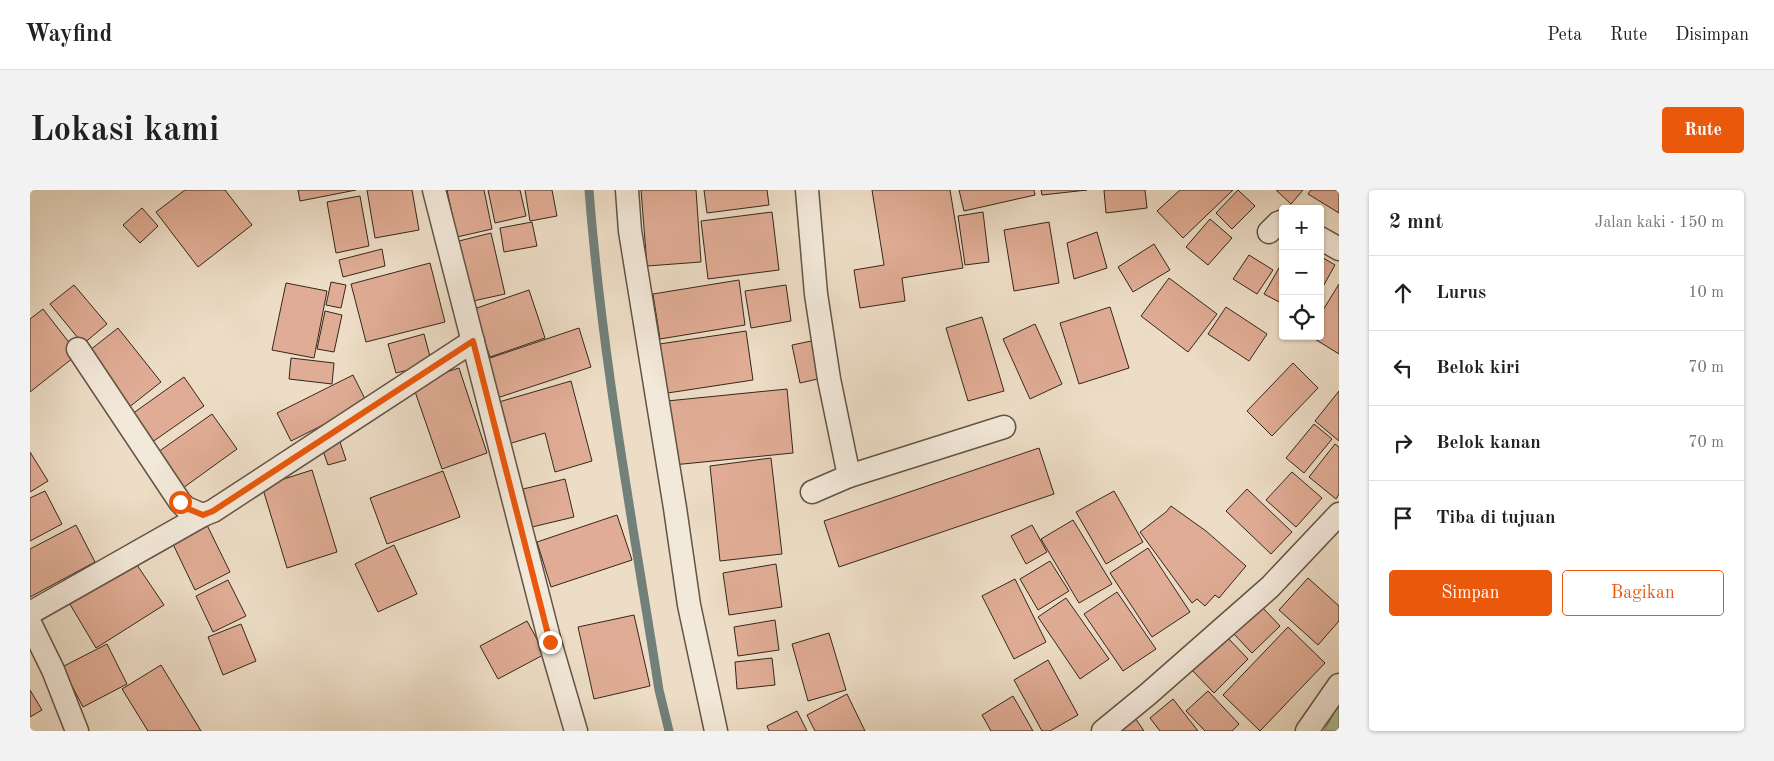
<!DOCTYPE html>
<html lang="id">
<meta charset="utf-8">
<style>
:root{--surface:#fff;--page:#f2f2f2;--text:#202124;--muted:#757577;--line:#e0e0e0;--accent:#ea580c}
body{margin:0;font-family:"Old Standard TT",serif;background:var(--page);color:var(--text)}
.controls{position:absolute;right:15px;top:15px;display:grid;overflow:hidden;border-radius:5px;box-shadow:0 1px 4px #0004}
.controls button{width:45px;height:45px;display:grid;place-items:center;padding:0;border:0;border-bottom:1px solid var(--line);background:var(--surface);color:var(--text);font:25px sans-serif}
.stop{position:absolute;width:15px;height:15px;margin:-11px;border:4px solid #ea580c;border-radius:50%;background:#fff}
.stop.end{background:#ea580c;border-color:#fff;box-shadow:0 1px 5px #0008}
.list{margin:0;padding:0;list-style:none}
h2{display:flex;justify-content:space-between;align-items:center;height:65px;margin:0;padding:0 20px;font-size:21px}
h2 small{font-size:16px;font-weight:400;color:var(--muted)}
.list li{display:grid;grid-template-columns:32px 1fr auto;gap:15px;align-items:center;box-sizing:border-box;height:75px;padding:0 20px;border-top:1px solid var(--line)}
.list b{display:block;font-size:19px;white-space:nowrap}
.list em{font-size:16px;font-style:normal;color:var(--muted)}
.actions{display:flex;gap:10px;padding:15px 20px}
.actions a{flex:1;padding:11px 0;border:1px solid var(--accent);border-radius:5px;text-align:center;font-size:18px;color:var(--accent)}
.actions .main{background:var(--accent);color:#fff}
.icon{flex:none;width:28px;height:28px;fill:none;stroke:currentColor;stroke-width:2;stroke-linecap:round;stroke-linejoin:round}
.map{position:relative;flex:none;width:1309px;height:541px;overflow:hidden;border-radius:5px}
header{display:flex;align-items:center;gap:30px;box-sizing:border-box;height:70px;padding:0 25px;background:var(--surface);border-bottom:1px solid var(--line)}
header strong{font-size:24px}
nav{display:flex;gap:28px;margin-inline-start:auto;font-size:18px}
.intro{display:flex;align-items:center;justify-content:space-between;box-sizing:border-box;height:120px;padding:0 30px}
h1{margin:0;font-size:35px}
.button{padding:12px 22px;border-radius:5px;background:var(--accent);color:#fff;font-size:18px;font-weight:700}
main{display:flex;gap:30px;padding:0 30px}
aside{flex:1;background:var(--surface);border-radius:5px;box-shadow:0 1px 4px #0004}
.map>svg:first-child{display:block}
</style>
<header>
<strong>Wayfind</strong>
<nav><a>Peta</a><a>Rute</a><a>Disimpan</a></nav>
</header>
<div class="intro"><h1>Lokasi kami</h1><a class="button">Rute</a></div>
<main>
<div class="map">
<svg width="1309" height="541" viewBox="0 0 1309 541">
<rect width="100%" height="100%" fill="#edddc6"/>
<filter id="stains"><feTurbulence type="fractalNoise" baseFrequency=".004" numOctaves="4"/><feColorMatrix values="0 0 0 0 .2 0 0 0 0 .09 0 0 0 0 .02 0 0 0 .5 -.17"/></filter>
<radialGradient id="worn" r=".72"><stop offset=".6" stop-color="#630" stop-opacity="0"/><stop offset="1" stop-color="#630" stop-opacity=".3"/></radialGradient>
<!-- green -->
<polygon fill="#b2c299" stroke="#74745a" points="1309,514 1309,541 1294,541"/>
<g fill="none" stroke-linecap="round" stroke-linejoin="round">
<!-- stream -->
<path stroke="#71807a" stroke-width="9" d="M559,0C572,168 603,334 629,500L639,541"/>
</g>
<!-- building -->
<g fill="#e0ac95" stroke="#35271c">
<polygon points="155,0 195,0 222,35 168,77 126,22"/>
<polygon points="268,0 326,0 270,11"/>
<polygon points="337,0 382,0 389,40 345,48"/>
<polygon points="417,0 454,0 462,39 427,47"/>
<polygon points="458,0 490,0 496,26 465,33"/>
<polygon points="495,0 522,0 527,26 500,31"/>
<polygon points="611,0 666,0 671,72 617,76"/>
<polygon points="674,0 737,0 739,15 677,23"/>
<polygon points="842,0 920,0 933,78 872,88 875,111 830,118 824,80 854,75"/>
<polygon points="929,0 1004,0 1005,5 934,21"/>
<polygon points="1011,0 1057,0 1012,5"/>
<polygon points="1074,0 1115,0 1117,18 1076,23"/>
<polygon points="1150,0 1203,0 1153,48 1127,21"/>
<polygon points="1208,0 1225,16 1202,39 1186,23"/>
<polygon points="1246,0 1273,0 1261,14"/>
<polygon points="1281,0 1309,0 1309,23 1278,4"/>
<polygon points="330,6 339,56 306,63 297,12"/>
<polygon points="112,18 128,36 110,53 93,35"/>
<polygon points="742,22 749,80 678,89 671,31"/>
<polygon points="953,22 959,72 935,75 928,26"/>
<polygon points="1180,29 1202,48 1178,75 1156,57"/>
<polygon points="502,32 507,56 474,62 470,38"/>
<polygon points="1019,32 1029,93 984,101 974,40"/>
<polygon points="1067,42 1077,78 1044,89 1037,53"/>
<polygon points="461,43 475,104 443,111 429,51"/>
<polygon points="1124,54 1140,80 1103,102 1088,77"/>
<polygon points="352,59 355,76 313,87 309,70"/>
<polygon points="1219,65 1243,80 1227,104 1203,89"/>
<polygon points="1290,66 1305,75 1290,102"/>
<polygon points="1253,71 1253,114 1234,104"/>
<polygon points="400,73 415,132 336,152 321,94"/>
<polygon points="1139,88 1187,124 1158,162 1111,126"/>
<polygon points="709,90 715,135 630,149 623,104"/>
<polygon points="301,92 316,95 311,118 296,115"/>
<polygon points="256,93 297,101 284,168 242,160"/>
<polygon points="1309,94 1309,164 1280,146 1290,146 1290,125"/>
<polygon points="44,95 77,134 53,154 20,114"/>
<polygon points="756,95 761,131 721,138 715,101"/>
<polygon points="499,100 515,148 460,167 444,119"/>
<polygon points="1080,117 1099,178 1049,194 1030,133"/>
<polygon points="1196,117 1237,144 1219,171 1178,144"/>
<polygon points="13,119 48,164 0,202 0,129"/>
<polygon points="295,121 312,125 304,162 287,159"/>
<polygon points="952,127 974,201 938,211 916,138"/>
<polygon points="1005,134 1032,194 1000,209 973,149"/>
<polygon points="88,138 131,192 98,218 55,164"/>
<polygon points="549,138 561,177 467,208 454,170"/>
<polygon points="716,141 723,190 631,204 623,155"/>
<polygon points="394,144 402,174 366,183 358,154"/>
<polygon points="786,150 792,188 770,193 762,155"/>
<polygon points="261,168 304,173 302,194 259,189"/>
<polygon points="1263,173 1288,198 1242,246 1217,221"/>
<polygon points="429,178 457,263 412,279 382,193"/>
<polygon points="323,185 337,213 261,251 247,223"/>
<polygon points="154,187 174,216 115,257 95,229"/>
<polygon points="541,191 562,271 525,282 515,243 475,255 462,214"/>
<polygon points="757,199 763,263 643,275 637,211"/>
<polygon points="1309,201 1309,251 1285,231"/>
<polygon points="182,224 207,259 146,303 121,267"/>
<polygon points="1284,234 1302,249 1274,283 1256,268"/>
<polygon points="310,252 316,270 298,275 292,258"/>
<polygon points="1305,254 1309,257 1309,304 1306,309 1279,287"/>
<polygon points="1009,258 1024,304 809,377 794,331"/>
<polygon points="0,262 18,291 0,302"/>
<polygon points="741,268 752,364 690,371 680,276"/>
<polygon points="282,280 307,362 257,378 232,296"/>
<polygon points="413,281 430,327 357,354 340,308"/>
<polygon points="1262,282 1292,308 1266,337 1236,310"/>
<polygon points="535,289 544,327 502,337 493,299"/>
<polygon points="1217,299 1262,342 1241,364 1196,321"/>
<polygon points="15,301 32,334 0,351 0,308"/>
<polygon points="1084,301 1113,352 1076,374 1046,322"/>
<polygon points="1141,316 1176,341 1216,376 1189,408 1185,405 1175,416 1167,409 1162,413 1110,342 1136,322"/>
<polygon points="587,325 602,370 521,397 507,352"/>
<polygon points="1043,330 1082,394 1049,413 1011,349"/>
<polygon points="175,331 200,382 165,400 140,348"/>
<polygon points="46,335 65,372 0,407 0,359"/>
<polygon points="1002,335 1017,362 996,374 981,346"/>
<polygon points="364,355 387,404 348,422 325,374"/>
<polygon points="1118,358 1160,422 1122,447 1080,383"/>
<polygon points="1020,371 1039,401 1008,420 990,389"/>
<polygon points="105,372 134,415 66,458 38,411"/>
<polygon points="746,374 752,417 699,425 693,383"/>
<polygon points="1278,388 1309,416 1309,431 1288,455 1249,420"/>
<polygon points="985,389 1016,452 984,469 952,406"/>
<polygon points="198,390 216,426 183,442 166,406"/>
<polygon points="1087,402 1126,459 1093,481 1054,424"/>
<polygon points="1036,408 1079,469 1050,489 1008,427"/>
<polygon points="1231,416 1250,436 1222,463 1203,443"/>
<polygon points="604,425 620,496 564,509 548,437"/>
<polygon points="745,430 749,460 708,466 704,437"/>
<polygon points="497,431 515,464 468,489 450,456"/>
<polygon points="211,434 226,471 193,485 178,447"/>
<polygon points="1258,437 1295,473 1230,541 1193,505"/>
<polygon points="799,443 816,500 778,511 762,454"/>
<polygon points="1196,446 1218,469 1184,503 1161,479"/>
<polygon points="77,454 97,494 53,517 32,477"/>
<polygon points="742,468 745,495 707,499 705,472"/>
<polygon points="1018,470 1048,525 1020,541 1012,541 984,490"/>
<polygon points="131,475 171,541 118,541 92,499"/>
<polygon points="0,500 12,520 0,527"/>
<polygon points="1178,501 1209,534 1202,541 1175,541 1156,521"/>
<polygon points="817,504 835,541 785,541 777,525"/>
<polygon points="983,506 1003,541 961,541 952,525"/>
<polygon points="1143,509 1168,541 1130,541 1120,528"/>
<polygon points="767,521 777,541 739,541 737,536"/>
<polygon points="1103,525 1114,541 1080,541"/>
</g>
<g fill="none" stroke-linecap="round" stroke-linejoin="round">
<!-- street casing -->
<g stroke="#635446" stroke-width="25">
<g id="street">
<polyline points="404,0 520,452 546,541"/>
<polyline points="597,0 600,41 645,318 659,415 686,541"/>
<polyline points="777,0 786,104 799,189 819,286 782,302"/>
<polyline points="1239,42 1248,33 1253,31"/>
<polyline points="1290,48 1309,59"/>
<polyline points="48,159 150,312 156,318 173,325 183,321 443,151"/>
<polyline points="819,286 974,237"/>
<polyline points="0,423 173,325"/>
<polyline points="0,433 23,480 47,541"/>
<polyline points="1073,541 1117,505 1240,397 1309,324"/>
<polyline points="1277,541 1309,495"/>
</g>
</g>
<!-- street -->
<use href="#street" stroke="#f3e9da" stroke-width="22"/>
</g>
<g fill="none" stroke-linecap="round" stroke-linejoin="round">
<!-- route -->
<polyline stroke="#ea580c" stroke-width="6" points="150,312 156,318 173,325 183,321 443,151 520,452"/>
</g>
<rect width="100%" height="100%" filter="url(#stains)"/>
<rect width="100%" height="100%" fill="url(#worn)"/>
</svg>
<div class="controls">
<button>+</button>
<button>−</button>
<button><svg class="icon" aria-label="locate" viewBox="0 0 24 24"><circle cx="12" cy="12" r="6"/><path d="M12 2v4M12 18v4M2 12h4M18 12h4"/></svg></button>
</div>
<div class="stop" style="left:150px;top:312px"></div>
<div class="stop end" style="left:520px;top:452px"></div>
</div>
<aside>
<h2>2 mnt<small>Jalan kaki · 150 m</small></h2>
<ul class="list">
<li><svg class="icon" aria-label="ahead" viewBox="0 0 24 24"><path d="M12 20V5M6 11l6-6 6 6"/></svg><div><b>Lurus</b></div><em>10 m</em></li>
<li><svg class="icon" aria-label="left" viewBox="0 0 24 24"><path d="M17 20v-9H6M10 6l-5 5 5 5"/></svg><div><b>Belok kiri</b></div><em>70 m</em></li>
<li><svg class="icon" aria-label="right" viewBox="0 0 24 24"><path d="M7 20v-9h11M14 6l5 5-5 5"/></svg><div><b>Belok kanan</b></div><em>70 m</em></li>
<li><svg class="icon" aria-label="arrive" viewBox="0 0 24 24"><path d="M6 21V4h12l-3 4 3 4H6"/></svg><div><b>Tiba di tujuan</b></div></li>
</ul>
<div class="actions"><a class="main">Simpan</a><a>Bagikan</a></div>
</aside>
</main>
